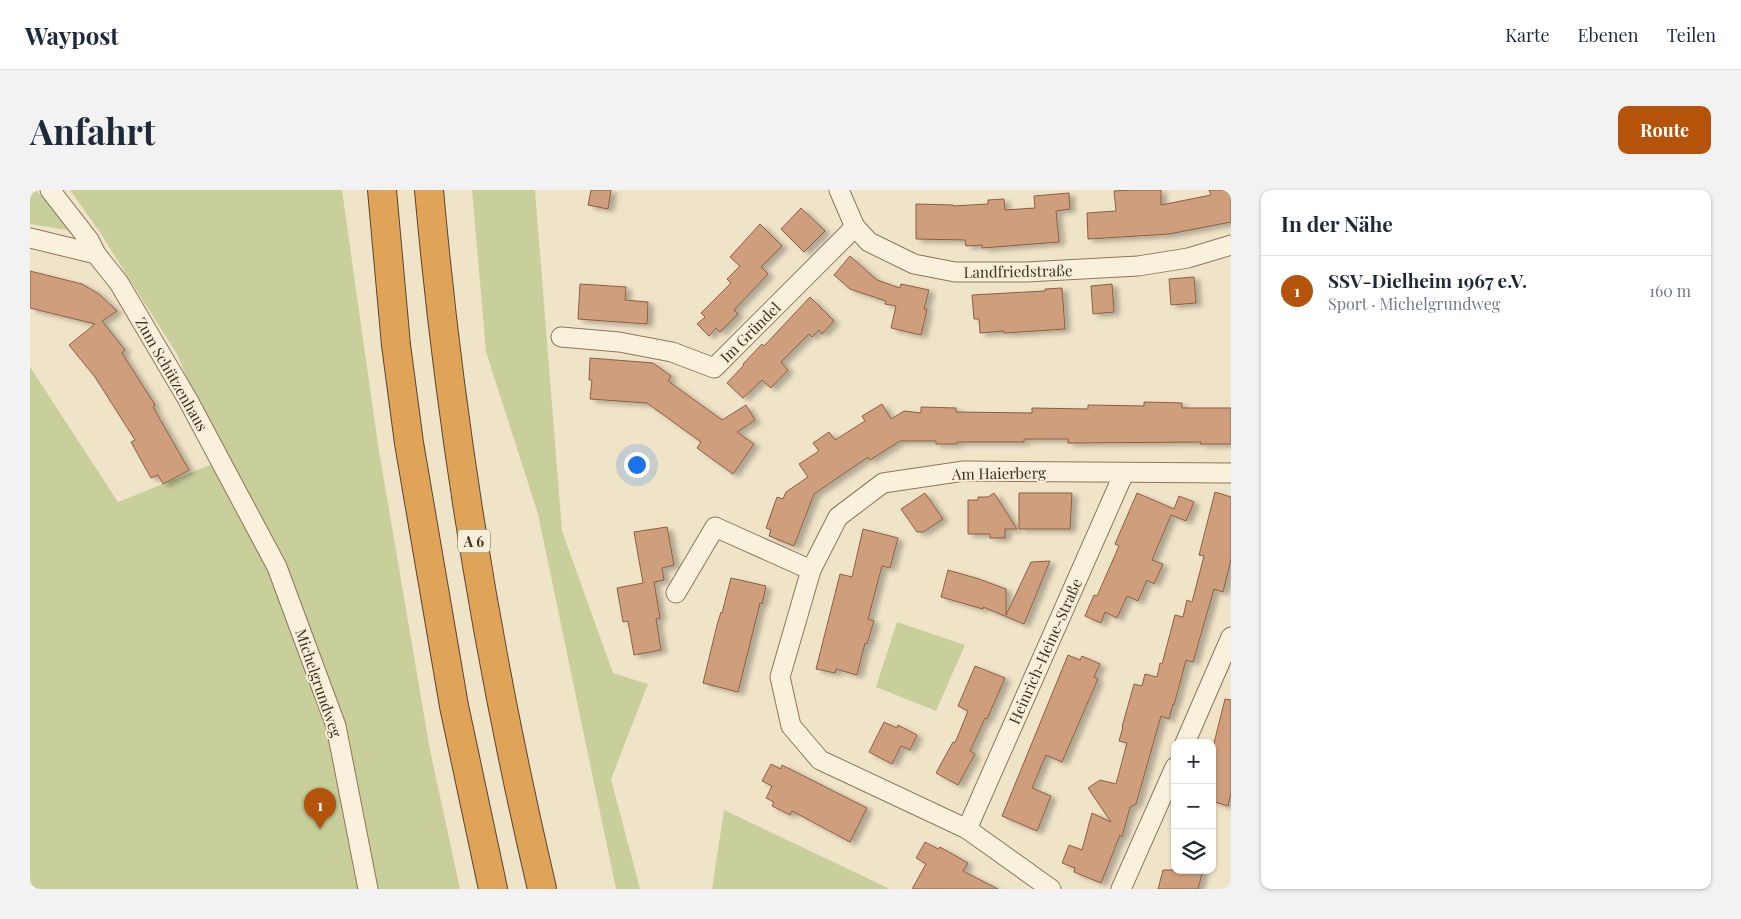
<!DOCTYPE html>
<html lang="de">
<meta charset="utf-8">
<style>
:root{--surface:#fff;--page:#f2f2f3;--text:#1f2937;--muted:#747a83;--line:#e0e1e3;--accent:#b45309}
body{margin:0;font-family:"Playfair Display",serif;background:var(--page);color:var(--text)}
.controls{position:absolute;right:15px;bottom:15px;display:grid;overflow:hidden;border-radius:10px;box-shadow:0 1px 4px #0004}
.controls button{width:45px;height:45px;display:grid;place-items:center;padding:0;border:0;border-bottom:1px solid var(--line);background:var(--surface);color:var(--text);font:25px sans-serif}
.you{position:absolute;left:606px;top:274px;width:18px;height:18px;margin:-12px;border:4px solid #fff;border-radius:50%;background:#1a73e8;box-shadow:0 0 0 8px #1a73e833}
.badge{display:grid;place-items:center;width:32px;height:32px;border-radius:50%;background:var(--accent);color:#fff;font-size:16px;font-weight:700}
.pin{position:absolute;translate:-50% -41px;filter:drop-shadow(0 1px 2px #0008)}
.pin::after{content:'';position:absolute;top:26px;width:18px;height:15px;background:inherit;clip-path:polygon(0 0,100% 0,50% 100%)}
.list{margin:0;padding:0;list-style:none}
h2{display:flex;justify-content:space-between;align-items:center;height:65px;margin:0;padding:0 20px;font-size:21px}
h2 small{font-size:16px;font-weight:400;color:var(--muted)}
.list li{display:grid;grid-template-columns:32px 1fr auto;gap:15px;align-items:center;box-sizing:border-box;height:70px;padding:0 20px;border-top:1px solid var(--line)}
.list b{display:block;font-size:19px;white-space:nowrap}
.list p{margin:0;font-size:16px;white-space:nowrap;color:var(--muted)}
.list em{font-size:16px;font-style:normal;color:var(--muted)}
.icon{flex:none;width:28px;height:28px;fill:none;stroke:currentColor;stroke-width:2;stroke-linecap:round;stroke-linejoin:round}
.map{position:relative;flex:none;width:1201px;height:699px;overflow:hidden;border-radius:10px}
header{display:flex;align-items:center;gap:30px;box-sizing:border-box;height:70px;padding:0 25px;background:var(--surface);border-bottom:1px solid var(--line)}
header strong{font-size:24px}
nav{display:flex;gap:28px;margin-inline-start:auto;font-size:18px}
.intro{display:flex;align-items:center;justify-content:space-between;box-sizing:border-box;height:120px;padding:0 30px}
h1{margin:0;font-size:35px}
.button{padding:12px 22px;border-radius:10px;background:var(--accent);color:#fff;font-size:18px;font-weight:700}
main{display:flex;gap:30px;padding:0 30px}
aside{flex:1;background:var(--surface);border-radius:10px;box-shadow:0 1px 4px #0004}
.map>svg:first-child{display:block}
</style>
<header>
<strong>Waypost</strong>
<nav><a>Karte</a><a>Ebenen</a><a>Teilen</a></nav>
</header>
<div class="intro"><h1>Anfahrt</h1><a class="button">Route</a></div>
<main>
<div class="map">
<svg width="1201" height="699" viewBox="0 0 1201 699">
<defs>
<filter id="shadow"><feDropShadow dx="5.5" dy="3" stdDeviation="2.5" flood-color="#0004"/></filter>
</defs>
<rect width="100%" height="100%" fill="#f0e4c8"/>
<!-- green -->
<g fill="#c9cf9b">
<polygon points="0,0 6,0 43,41 0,34"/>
<polygon points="40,0 312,0 348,255 400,560 430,699 0,699 0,177 88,312 190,271 148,166 69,41"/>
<polygon points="442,0 505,0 532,341 583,483 618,494 581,589 610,699 586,699 508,324 456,162"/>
<polygon points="867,432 935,455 906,521 846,497"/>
<polygon points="694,620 860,699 682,699"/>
</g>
<!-- building -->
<g fill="#cf9f7d" stroke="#8d5f41" filter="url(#shadow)">
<polygon points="561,0 581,0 578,19 558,15"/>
<polygon points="1103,0 1131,0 1131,15 1181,5 1179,0 1201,0 1201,32 1139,44 1058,49 1057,23 1086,21 1084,1"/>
<polygon points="1039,3 1040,19 1026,21 1029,52 952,58 952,55 936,56 935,50 886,49 886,14 923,15 923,16 958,14 958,10 974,9 975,20 1005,18 1004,6"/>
<polygon points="771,18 795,41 774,62 751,39"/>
<polygon points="730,34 752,56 731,77 738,84 704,120 708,124 690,142 686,138 679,146 667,134 675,127 671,123 701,93 697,89 710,76 700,67"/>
<polygon points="820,66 847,90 870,98 871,94 899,100 894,119 897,119 891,145 861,138 866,116 855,114 856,111 820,99 804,85"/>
<polygon points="0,81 52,94 69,104 87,121 72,131 95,160 92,163 125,215 123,217 159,280 133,294 128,285 121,288 101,252 105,250 65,187 39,155 65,134 0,118"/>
<polygon points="1164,87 1166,113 1141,115 1139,89"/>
<polygon points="550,94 596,97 595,110 618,112 617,134 548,129"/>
<polygon points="1082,94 1084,122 1063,124 1061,96"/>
<polygon points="1032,98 1035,139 974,143 974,141 950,143 949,129 944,129 942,105 1015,101 1015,99"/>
<polygon points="780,107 804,131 792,144 789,140 782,147 779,144 751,172 758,180 741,198 732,190 713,208 697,193 714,175 713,174 732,154 734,156"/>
<polygon points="560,168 623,173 641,186 638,191 692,230 716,215 725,230 707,242 724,254 703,284 667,258 671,252 617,213 560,209 562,190 559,190"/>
<polygon points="1114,212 1152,213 1152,218 1201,218 1201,254 1170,254 1171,252 1038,253 1038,249 994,249 994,252 927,252 927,254 906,254 906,251 870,251 840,270 838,267 784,304 764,356 739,346 741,340 736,338 747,307 753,309 756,302 778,287 769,274 789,261 783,253 799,242 805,250 835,231 832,226 852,214 861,229 874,221 891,223 891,217 926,218 926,222 1002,223 1002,218 1058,219 1058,215 1114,216"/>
<polygon points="1185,302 1201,307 1201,369 1193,402 1184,399 1163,472 1156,470 1144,515 1143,514 1139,529 1131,526 1106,614 1100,617 1092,647 1090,645 1071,693 1044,682 1045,678 1032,673 1039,655 1052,660 1062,623 1081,632 1058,598 1070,590 1086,594 1097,553 1089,551 1093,537 1092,537 1104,494 1112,496 1115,484 1127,487 1130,473 1132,474 1145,425 1153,427 1157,410 1162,412 1174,366 1169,365"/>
<polygon points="895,303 913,329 893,342 887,342 871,319"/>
<polygon points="964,303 987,339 975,339 975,348 960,348 960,344 938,344 938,310 948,310 948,307 958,307"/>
<polygon points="989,303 1042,303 1040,339 989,339"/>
<polygon points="1107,303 1144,319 1149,306 1164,312 1156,331 1141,325 1122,370 1133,374 1124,394 1117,390 1108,411 1097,406 1087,428 1075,422 1071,433 1055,426 1064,405 1067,406 1089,356 1085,354"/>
<polygon points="637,337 644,375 632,378 634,390 624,392 630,428 626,429 631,460 604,465 598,431 593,432 587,398 613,393 604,342"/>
<polygon points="833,339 868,348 860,378 852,376 838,429 844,431 837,454 835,453 827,485 806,479 805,483 786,479 810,384 822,387"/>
<polygon points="1020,371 994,434 953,417 953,419 911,407 918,380 949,389 976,399 976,425 1001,372"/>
<polygon points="701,388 736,396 732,414 730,413 708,502 673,493 687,435 691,422 692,423"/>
<polygon points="1038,465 1050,470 1052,466 1070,474 1064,487 1068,489 1032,572 1016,565 1002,598 1021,606 1007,641 972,626"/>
<polygon points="945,476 975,488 957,529 955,528 940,561 945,564 928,595 906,583 923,552 925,553 938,521 928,516"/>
<polygon points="1195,509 1201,510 1201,603 1198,616 1182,611 1182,561"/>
<polygon points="854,532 867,538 868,535 887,545 880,560 871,556 862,574 839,562"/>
<polygon points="741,574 751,579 752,575 837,618 820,652 762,621 760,625 742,616 744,612 736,608 742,596 732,591"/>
<polygon points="895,652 908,659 910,657 938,673 933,681 968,699 882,699 896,674 886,668"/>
<polygon points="1133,680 1173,680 1168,699 1128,699"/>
</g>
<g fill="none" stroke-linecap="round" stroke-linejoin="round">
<!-- minor casing -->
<g stroke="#8d765c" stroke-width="21">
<g id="minor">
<polyline points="20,0 59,50 66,64 89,93 158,210 247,377 306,536 338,699"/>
<polyline points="809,0 825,37 839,52 884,74 925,82 997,82 1108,76 1158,68 1201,55"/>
<polyline points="0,48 66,64"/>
<polyline points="531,147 589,152 642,162 684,178 825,37"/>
<polyline points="646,403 685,337 781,380"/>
<polyline points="1155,553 1201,447"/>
<polyline points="937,639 1094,283"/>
<polyline points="1021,699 937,639 790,570 761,536 750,487 781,380 808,327 853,293 934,281 1201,283"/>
<polyline points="1091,699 1145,577"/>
</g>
</g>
<!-- motorway casing -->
<g stroke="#5b4430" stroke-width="30">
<g id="motorway">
<polyline points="352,0 366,155 379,253 424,516 463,699"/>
<path d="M399,0C420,235 458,469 512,699"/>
</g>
</g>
<!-- minor -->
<use href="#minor" stroke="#faf1dc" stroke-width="19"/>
<!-- motorway -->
<use href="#motorway" stroke="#e0a458" stroke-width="28"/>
</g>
<g text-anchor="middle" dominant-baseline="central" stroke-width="4" stroke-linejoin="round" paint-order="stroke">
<!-- shield labels -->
<rect fill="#f7eed8" stroke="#756857" stroke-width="1" x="428" y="339.5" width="32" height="23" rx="4"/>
<g font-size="14" font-weight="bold" fill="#3d2e20">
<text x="444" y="351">A 6</text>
</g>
<!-- street labels -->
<g font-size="15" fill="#3d2e20" stroke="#f7eed8">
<text transform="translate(988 81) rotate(-1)">Landfriedstraße</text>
<text transform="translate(720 142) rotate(-45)">Im Gründel</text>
<text transform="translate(142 184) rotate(60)">Zum Schützenhaus</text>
<text transform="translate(969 283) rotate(-1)">Am Haierberg</text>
<text transform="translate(1015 461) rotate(-66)">Heinrich-Heine-Straße</text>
<text transform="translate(289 493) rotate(71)">Michelgrundweg</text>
</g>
</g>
</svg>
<div class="controls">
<button>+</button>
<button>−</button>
<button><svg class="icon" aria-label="layers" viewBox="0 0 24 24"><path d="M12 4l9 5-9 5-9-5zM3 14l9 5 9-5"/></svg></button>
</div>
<div class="you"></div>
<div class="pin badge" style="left:290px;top:639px">1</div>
</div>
<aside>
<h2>In der Nähe<small></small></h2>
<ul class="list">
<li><span class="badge">1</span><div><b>SSV-Dielheim 1967 e.V.</b><p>Sport · Michelgrundweg</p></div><em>160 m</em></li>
</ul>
</aside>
</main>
